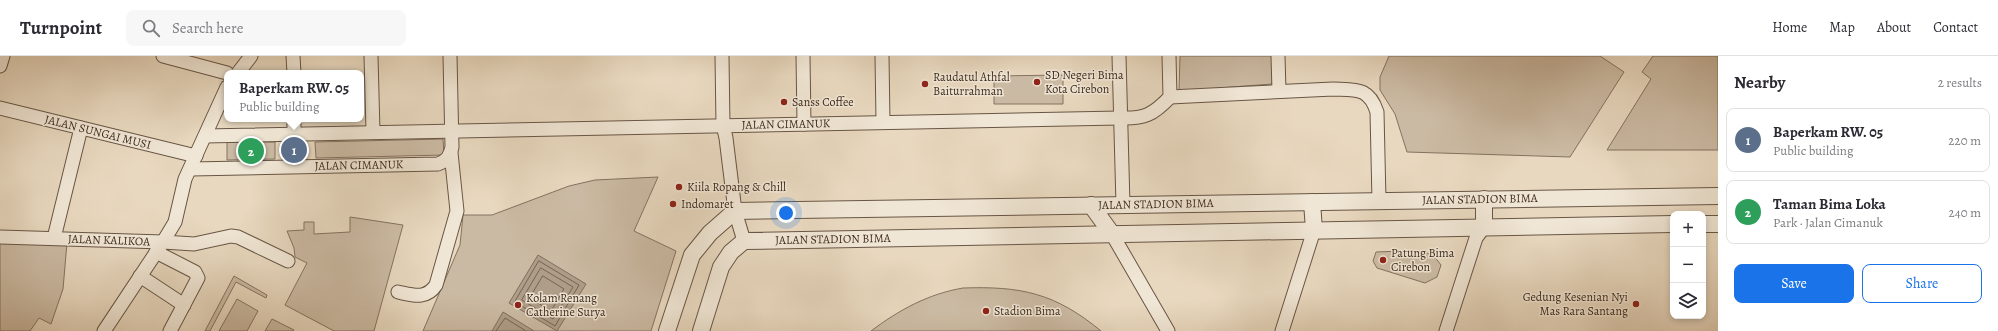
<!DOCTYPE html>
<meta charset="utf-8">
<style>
:root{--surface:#fff;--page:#f7f7f7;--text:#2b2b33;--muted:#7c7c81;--line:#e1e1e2;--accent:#1a73e8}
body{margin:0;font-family:Alegreya,serif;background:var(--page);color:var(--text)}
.controls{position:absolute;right:12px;bottom:12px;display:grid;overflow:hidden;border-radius:8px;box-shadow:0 2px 6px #0003}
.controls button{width:36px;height:36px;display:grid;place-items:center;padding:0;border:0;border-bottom:1px solid var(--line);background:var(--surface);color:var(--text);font:20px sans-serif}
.you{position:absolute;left:786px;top:157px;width:14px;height:14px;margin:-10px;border:3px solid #fff;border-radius:50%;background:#1a73e8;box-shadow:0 0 0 6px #1a73e833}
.badge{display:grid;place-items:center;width:26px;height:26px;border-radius:50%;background:var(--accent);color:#fff;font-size:13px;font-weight:700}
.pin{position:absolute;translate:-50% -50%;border:2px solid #fff;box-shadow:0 1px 4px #0006}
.popup{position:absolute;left:224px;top:14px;width:140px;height:52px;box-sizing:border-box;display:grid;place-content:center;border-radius:8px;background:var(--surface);filter:drop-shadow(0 1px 3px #0005);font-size:13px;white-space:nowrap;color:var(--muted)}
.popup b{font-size:15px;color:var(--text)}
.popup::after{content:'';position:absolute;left:50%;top:100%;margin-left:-8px;border:8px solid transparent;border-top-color:var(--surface)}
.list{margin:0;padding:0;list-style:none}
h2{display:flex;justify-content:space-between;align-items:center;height:52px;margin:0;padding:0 16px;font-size:17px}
h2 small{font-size:13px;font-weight:400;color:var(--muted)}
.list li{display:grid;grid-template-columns:26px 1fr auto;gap:12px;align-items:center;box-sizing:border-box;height:64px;margin:0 8px 8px;padding:0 8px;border:1px solid var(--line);border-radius:8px}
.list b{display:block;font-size:15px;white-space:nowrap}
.list p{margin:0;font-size:13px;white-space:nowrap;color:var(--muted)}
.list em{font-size:13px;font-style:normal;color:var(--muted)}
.actions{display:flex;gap:8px;padding:12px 16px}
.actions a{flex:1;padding:9px 0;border:1px solid var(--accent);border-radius:8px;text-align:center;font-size:14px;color:var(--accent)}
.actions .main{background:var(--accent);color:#fff}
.icon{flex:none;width:22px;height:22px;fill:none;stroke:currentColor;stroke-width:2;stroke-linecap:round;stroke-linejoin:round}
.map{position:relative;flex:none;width:1718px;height:275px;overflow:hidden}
header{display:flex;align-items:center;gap:24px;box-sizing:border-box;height:56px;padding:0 20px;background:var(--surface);border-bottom:1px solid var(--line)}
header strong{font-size:19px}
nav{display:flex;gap:22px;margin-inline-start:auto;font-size:14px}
.search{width:280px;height:36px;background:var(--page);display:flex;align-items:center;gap:10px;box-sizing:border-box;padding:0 14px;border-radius:8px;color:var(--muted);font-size:15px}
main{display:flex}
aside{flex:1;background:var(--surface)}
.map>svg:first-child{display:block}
</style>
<header>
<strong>Turnpoint</strong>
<div class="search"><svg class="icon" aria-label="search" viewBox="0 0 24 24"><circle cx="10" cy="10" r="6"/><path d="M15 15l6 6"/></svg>Search here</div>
<nav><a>Home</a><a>Map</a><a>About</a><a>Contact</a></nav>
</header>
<main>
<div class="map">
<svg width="1718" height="275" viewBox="0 0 1718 275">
<rect width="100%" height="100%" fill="#e8d8bf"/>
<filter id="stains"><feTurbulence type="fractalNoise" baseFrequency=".005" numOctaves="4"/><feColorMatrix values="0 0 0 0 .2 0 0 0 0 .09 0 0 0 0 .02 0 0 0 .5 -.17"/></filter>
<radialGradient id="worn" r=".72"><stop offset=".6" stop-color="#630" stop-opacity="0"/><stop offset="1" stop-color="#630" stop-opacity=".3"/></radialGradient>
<!-- green -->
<g fill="#cbbaa3" stroke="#847260">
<polygon points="1180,0 1274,0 1272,28 1179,35"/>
<polygon points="1389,0 1600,0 1624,16 1570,101 1407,96 1395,58 1380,34 1380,21"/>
<polygon points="1653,0 1718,0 1718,94 1607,94 1651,23 1642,16"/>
<polygon points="1063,19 1063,48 994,48 994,20"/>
<polygon points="443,83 444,99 316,102 315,86"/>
<polygon points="227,86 275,86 275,103 227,104"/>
<polygon points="658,121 634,175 676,195 651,275 423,275 460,189 463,159 492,159 569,130 595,124"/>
<polygon points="350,161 403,169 374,275 334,275 285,249 307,207 295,201 294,192 287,175 304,174 304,166 314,166 314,178 350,176"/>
<polygon points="0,185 67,187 63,233 51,268 39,262 30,275 0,275"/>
<path d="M1401,195C1419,195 1430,193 1441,209L1437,221L1425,227L1377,212L1373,205L1376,196Z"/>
<polygon points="234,220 267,239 266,242 236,226 210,275 205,275"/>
<path d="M963,232C1021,230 1055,237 1101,275H871C899,254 928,238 963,232Z"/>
<polygon points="237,243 258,255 247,275 219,275"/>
<polygon points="272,263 294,274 293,275 265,275"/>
</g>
<!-- water -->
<g fill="#ae9d88" stroke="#816f5d">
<polygon points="538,199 586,228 557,275 509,247"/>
<polygon points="503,256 534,275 492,275"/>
</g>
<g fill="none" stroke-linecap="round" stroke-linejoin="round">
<!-- shore -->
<g stroke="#766452" stroke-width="1">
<polygon points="539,205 579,229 555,270 515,246"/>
<polygon points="541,212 573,231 553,263 522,244"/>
<polygon points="543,220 564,233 551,255 530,242"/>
<polyline points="496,275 505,262 526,275"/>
</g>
<!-- minor casing -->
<g stroke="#685645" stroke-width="15">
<g id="minor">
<polyline points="163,0 227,17"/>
<polyline points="293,0 294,17"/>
<polyline points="371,0 373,76"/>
<polyline points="722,0 723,69 726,82 735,155 744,185"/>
<polyline points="803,0 804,68"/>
<polyline points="882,0 883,66"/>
<polyline points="1119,0 1123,149"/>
<polyline points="1278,0 1279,35"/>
<polyline points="0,10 3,0"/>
<polyline points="238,17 251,0"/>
<path d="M1170,41L1333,33C1356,34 1369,31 1377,56L1379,145"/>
<polyline points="0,52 196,100"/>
<polyline points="294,63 294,78"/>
<path d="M205,80L1120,62C1144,63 1153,59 1170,41L1169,0"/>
<path d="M191,113L438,108C447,105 450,100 452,91L450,0"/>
<polyline points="1112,178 1168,275"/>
<polyline points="0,181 163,186 175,166 185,123 227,31"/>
<polyline points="54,182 81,72"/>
<polyline points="156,196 195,216 198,222 170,275"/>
<polyline points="140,220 184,249"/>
<path d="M398,236C413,239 426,244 436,229L457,155L451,97"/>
<polyline points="104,275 163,186 194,188 231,180 238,181 288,205"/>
<polyline points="1282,275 1314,174"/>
<polyline points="1446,275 1476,182 1484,171"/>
</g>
</g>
<!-- tertiary casing -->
<g stroke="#685645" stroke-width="18">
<g id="tertiary">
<polyline points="1312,146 1314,174"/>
<polyline points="1091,149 1112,178"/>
<polyline points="1703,168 1718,168"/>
<polyline points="1484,171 1484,143"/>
<polyline points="667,275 692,199 710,177 735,155 1718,140"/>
<polyline points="701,275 721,211 731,196 744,185 1673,168"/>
</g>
</g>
<!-- minor -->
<use href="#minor" stroke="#f0e6d5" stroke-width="13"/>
<!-- tertiary -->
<use href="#tertiary" stroke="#f0e6d5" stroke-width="16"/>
</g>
<!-- markers -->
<g fill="#8f2418" stroke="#f0e6d5" stroke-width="1.5">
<circle cx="1037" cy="26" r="4"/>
<circle cx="925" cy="28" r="4"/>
<circle cx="784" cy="46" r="4"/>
<circle cx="679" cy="131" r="4"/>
<circle cx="673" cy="148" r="4"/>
<circle cx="1383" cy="204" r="4"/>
<circle cx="1636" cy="248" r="4"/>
<circle cx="518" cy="249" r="4"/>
<circle cx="986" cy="255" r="4"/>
</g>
<g text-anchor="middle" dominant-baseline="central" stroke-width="3" stroke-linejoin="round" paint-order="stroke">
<!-- poi labels -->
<g font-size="12" fill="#3d2a1c" stroke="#f0e6d5" text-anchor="start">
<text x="1045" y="19">SD Negeri Bima<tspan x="1045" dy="14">Kota Cirebon</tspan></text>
<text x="933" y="21">Raudatul Athfal<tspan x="933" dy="14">Baiturrahman</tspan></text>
<text x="792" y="46">Sanss Coffee</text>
<text x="687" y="131">Kiila Ropang &amp; Chill</text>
<text x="681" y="148">Indomaret</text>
<text x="1391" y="197">Patung Bima<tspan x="1391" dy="14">Cirebon</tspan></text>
<text x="1628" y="241" text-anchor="end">Gedung Kesenian Nyi<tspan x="1628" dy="14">Mas Rara Santang</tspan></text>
<text x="526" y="242">Kolam Renang<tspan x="526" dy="14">Catherine Surya</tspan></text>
<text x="994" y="255">Stadion Bima</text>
</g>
<!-- street labels -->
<g font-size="12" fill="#3d2a1c" stroke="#f0e6d5">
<text transform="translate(786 68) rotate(-1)">JALAN CIMANUK</text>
<text transform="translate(98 76) rotate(14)">JALAN SUNGAI MUSI</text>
<text transform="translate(359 109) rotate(-1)">JALAN CIMANUK</text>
<text transform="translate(1480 143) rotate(-1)">JALAN STADION BIMA</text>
<text transform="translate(1156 148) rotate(-1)">JALAN STADION BIMA</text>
<text transform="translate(833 183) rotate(-1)">JALAN STADION BIMA</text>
<text transform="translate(109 184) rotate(2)">JALAN KALIKOA</text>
</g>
</g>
<rect width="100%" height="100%" filter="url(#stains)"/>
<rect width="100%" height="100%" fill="url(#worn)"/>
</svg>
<div class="controls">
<button>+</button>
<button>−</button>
<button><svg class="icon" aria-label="layers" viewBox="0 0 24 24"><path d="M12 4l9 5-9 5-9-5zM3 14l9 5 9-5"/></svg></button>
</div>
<div class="you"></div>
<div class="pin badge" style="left:294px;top:94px;background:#5c6f8a">1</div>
<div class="popup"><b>Baperkam RW. 05</b>Public building</div>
<div class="pin badge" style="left:251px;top:95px;background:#2e9e5b">2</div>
</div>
<aside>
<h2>Nearby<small>2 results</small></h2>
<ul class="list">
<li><span class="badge" style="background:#5c6f8a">1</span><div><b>Baperkam RW. 05</b><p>Public building</p></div><em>220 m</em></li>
<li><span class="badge" style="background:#2e9e5b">2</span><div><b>Taman Bima Loka</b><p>Park · Jalan Cimanuk</p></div><em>240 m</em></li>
</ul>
<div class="actions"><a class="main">Save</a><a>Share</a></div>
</aside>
</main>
